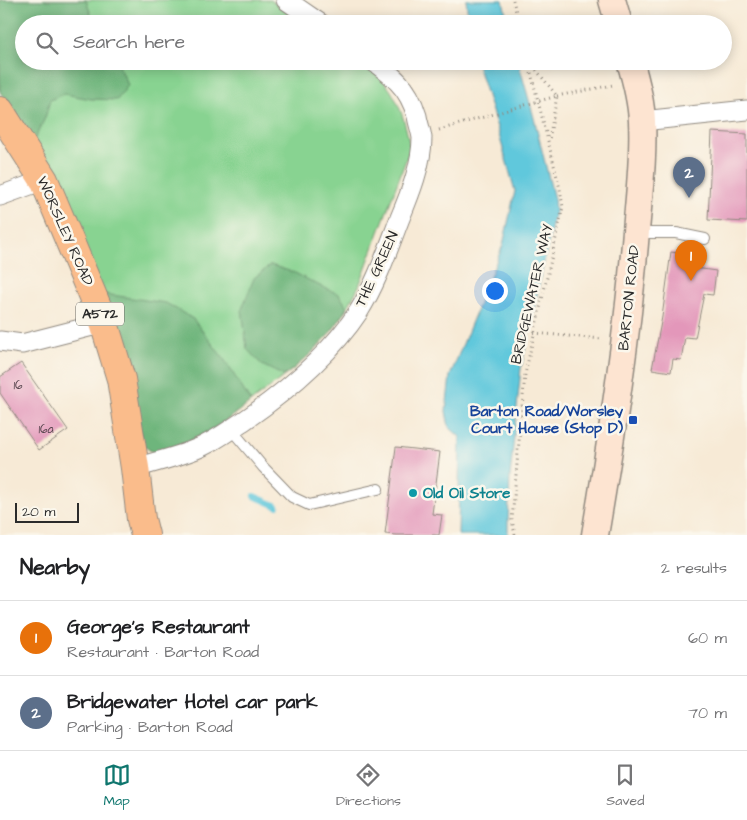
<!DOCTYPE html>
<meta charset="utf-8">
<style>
:root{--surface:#fff;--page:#f2f2f2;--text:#202124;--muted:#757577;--line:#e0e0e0;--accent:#0f766e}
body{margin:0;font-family:"Architects Daughter",sans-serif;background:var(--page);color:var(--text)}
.scale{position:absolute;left:15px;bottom:12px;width:64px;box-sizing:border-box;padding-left:5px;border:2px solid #2b2b2b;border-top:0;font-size:14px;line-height:18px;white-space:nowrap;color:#2b2b2b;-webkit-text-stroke:4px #fbf7ec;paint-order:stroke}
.you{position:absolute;left:494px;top:290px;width:18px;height:18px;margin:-12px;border:4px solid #fff;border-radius:50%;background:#1a73e8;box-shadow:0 0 0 8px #1a73e833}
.badge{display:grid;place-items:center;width:32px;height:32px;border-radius:50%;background:var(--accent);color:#fff;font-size:16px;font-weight:700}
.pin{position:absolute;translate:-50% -41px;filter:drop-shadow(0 1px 2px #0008)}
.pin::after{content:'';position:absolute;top:26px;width:18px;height:15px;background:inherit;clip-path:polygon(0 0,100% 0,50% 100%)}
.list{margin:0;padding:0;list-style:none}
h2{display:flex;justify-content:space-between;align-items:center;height:65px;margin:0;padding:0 20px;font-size:21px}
h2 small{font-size:16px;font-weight:400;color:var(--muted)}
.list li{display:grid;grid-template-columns:32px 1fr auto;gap:15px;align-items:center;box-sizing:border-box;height:75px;padding:0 20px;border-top:1px solid var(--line)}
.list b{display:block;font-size:19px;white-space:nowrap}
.list p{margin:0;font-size:16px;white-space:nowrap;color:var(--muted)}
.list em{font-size:16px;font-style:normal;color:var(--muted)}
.icon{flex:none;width:28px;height:28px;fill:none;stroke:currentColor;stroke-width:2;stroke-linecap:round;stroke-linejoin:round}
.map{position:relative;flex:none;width:747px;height:535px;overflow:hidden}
.search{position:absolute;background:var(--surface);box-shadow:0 2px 12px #0003;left:15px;right:15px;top:15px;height:55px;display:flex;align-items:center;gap:12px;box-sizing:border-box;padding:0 18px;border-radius:28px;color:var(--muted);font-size:19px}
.sheet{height:215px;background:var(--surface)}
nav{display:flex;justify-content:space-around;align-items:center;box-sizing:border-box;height:70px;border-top:1px solid var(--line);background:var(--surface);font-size:14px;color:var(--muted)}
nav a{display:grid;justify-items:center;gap:2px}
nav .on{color:var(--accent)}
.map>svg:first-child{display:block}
</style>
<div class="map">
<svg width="747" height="535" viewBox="0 0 747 535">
<rect width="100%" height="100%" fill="#fbf7ec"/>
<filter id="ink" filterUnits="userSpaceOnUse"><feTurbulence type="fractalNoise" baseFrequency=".02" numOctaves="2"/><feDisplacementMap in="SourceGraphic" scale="10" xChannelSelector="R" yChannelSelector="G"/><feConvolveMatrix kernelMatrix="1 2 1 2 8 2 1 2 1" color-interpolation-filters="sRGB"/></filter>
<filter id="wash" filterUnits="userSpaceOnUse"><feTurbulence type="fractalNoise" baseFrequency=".0096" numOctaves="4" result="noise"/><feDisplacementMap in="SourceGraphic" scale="20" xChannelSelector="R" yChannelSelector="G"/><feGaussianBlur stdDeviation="1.12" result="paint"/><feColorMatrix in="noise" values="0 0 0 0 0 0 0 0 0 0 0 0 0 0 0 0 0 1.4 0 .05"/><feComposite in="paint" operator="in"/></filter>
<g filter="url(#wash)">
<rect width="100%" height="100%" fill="#f7ead6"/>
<!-- green -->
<path fill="#88d391" stroke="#5a7f5e" d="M0,0H271L305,24H24V61H357C365,67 379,75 385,83C400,100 407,128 410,149L359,286L343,316L296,367L233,416L211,431L185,443L150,451L32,140L0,91Z"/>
<!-- forest -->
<g fill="#6eb57b" stroke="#4c7053">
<polygon points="0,0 86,0 94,24 24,24 24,61 117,61 128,85 117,100 91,99 64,94 50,100 45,118 33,142 0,92"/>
<path d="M271,265L295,273L322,287L339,294L347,307C333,335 309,357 284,376L262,365L247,349L242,309L254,278Z"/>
<path d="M104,294L166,303L193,319L224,359L251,402C227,421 206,434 178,446C173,448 166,452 160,453C153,454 148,449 143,445Z"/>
</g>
<!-- water -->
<g fill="#60c8dc" stroke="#467a84">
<polygon points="466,0 503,0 508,24 469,24"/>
<polygon points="476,61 518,61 533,114 554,199 555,211 521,368 510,476 508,522 508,535 458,535 460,437 449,427 446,411 450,376 503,245 515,191 496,124"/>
</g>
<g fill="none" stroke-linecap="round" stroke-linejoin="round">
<!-- stream -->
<polyline stroke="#60c8dc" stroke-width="6" points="254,496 277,506"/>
</g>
<g id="blocks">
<!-- building -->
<g fill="#e397ba">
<polygon points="712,132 747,134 747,222 708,220"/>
<polygon points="671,252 697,256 695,268 716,271 713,295 704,294 695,338 685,337 681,360 673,359 671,372 652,369 662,317"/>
<polygon points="21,363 68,430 39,450 0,393 0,377"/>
<polygon points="396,447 440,452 432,514 442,515 439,535 397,535 385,534"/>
</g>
</g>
</g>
<g filter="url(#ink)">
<use href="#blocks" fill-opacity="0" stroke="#918a80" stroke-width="1"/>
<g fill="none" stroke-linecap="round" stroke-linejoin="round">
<!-- service casing -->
<g stroke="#918a80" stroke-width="12">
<g id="service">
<polyline points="637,233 676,233 705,239"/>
<polyline points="231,429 263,467 292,497 309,505 378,489"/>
</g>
</g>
<!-- minor casing -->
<g stroke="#918a80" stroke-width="21">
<g id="minor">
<polyline points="286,0 321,24"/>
<polyline points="642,121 747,110"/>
<polyline points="0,196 44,180"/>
<polyline points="0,341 22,344 104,323"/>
<path d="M135,468C158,461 182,456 203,446C218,439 231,429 245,420C288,390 330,355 359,311C377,282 388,249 400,218C410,194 422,164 422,138C421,130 418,123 417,116C413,103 408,92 399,83C392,75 382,68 373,61"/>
</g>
</g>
<!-- secondary casing -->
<g stroke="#918a80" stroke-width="29">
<g id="secondary">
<polyline points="612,0 619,24"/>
<path d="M595,535C612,434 628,333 636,231C639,195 644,157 642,121C641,100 636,81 630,61"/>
</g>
</g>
<!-- primary casing -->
<g stroke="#918a80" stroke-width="30">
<polyline id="primary" points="0,111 44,180 104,323 121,379 135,468 141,519 145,535"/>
</g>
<!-- path -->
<g stroke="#918a80" stroke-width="3" stroke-dasharray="1 4" stroke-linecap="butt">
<polyline points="513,0 519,24"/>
<polyline points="530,62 557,96 549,140"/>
<polyline points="557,96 613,85"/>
<polyline points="439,130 525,105"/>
<polyline points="534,333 602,339"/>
<polyline points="515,535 512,520 525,374 563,207 560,189 528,61"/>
</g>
<!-- service -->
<use href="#service" stroke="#fff" stroke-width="10"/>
<!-- minor -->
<use href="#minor" stroke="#fff" stroke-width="19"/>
<!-- secondary -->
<use href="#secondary" stroke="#fde4d1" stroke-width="26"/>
<!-- primary -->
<use href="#primary" stroke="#fabc8b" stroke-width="28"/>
<!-- path-bridge -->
<polyline stroke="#918a80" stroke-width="3" stroke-dasharray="1 4" stroke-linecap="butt" points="525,105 557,96"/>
</g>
</g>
<!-- markers -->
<rect fill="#1a4fb4" stroke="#fbf7ec" stroke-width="2" x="628" y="415" width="10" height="10" rx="2.5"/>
<circle fill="#0f9aa8" stroke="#fbf7ec" stroke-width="2" cx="413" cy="493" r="5"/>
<g text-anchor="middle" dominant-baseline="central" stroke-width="5" stroke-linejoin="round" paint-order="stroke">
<!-- number labels -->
<g font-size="12" fill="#59464f">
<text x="18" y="385">16</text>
<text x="46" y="429">16a</text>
</g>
<!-- shield labels -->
<rect fill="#fbf7ec" stroke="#696865" stroke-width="1" x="76" y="302.5" width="48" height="23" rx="4"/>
<g font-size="14" font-weight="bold" fill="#2b2b2b">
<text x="100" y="314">A572</text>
</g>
<!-- street labels -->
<g font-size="15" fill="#2b2b2b" stroke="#fbf7ec">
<text transform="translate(65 231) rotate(66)">WORSLEY ROAD</text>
<text transform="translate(377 269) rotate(-65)">THE GREEN</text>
<text transform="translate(532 294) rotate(-77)">BRIDGEWATER WAY</text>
<text transform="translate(629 298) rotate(-84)">BARTON ROAD</text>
</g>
<!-- transit labels -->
<g font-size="15" font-weight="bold" fill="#164399" stroke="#fbf7ec" text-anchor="end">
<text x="623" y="411">Barton Road/Worsley<tspan x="623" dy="17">Court House (Stop D)</tspan></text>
</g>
<!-- culture labels -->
<g font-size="15" font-weight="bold" fill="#0d838f" stroke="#fbf7ec" text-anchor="start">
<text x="423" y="493">Old Oil Store</text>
</g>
</g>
</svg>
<div class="scale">20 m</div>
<div class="you"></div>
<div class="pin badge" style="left:691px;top:281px;background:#e8710a">1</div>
<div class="pin badge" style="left:689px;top:198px;background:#5c6f8a">2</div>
<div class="search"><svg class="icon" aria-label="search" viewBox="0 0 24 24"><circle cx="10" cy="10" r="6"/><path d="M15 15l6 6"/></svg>Search here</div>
</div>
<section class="sheet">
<h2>Nearby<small>2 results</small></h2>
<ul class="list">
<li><span class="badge" style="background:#e8710a">1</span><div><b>George’s Restaurant</b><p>Restaurant · Barton Road</p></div><em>60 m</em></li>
<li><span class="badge" style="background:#5c6f8a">2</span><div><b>Bridgewater Hotel car park</b><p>Parking · Barton Road</p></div><em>70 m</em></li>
</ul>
</section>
<nav>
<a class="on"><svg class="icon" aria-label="map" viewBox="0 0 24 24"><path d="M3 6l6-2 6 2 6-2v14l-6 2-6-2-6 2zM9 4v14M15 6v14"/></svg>Map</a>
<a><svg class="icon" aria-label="directions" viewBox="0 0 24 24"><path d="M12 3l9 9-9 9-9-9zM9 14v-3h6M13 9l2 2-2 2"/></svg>Directions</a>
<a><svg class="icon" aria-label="saved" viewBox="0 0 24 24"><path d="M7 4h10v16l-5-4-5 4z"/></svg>Saved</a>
</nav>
